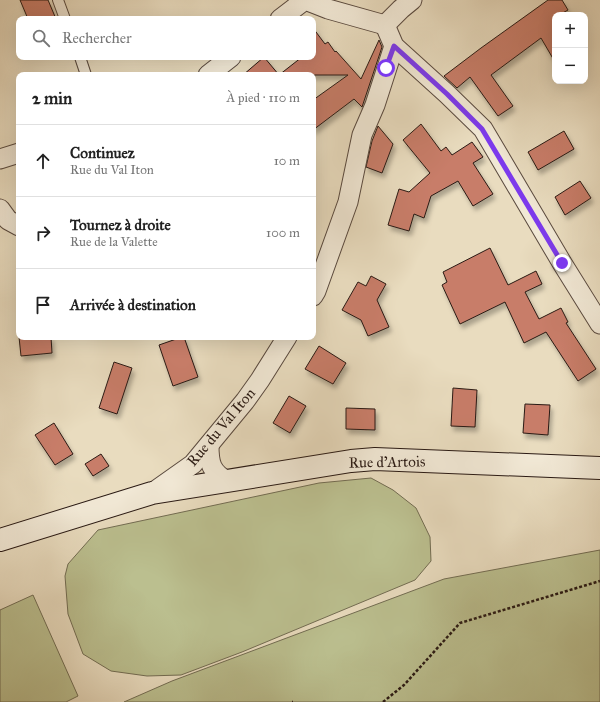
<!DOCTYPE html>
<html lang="fr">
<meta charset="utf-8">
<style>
:root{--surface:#fff;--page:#f6f6f6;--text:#222;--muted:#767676;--line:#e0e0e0}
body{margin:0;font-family:"IM FELL Great Primer",serif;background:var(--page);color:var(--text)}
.controls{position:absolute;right:12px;top:12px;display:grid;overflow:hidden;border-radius:8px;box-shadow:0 4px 16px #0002}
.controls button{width:36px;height:36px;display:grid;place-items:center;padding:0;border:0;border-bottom:1px solid var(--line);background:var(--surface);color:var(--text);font:20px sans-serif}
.stop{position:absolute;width:12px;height:12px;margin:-9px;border:3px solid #7c3aed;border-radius:50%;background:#fff}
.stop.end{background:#7c3aed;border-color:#fff;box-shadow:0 1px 4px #0008}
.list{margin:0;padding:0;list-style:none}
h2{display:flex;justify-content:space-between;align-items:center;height:52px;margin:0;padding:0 16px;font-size:17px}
h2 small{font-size:13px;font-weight:400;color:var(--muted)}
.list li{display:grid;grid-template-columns:26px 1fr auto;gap:12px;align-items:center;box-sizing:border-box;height:72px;padding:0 16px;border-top:1px solid var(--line)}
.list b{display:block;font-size:15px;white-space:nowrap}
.list p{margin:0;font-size:13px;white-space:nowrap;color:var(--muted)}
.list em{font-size:13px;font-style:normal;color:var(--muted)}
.icon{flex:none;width:22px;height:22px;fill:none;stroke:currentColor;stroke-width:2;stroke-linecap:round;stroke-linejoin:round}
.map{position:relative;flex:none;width:600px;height:702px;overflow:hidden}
.search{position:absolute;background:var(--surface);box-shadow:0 4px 16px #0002;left:16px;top:16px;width:300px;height:44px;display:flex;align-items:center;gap:10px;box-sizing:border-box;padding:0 14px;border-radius:8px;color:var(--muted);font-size:15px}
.panel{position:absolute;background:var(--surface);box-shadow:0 4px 16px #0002;left:16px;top:72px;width:300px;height:268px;border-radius:8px}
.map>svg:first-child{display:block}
</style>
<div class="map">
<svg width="600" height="702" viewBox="0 0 600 702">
<defs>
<filter id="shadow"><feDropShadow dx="2.5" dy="4.5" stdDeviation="2" flood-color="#0004"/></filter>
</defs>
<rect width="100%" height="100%" fill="#e9dcbf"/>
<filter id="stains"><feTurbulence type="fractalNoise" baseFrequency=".005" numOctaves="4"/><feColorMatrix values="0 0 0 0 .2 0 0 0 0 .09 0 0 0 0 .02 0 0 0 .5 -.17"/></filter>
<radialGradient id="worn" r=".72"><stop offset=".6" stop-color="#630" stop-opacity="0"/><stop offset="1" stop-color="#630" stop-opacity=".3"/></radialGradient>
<!-- green -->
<g fill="#bbbf8f" stroke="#726c52">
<polygon points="371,478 393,490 416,508 430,537 431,561 415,580 242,652 181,675 147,676 111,671 83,654 68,614 65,576 68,564 98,530 319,483"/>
<polygon points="600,550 600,702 124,702 172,681 444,579"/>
<polygon points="33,595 78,696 66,702 0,702 0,610"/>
</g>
<!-- building -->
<g fill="#c87d69" stroke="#2a1a14" filter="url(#shadow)">
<polygon points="20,0 48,0 56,19 28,19"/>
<polygon points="548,0 562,0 568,10 559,15 555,15 555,62 541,38 491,75 513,106 498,116 470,77 457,88 444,76 481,48"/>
<polygon points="313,28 325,44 328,42 335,52 336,51 361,79 379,40 382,47 362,107 354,99 313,130 313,100 348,75 279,75 302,57 313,57"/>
<polygon points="264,57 279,75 243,75"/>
<polygon points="421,124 441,151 446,147 452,155 472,142 483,157 473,163 493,194 473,206 458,181 431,196 424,218 414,214 409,231 388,225 399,189 409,192 430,173 403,140"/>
<polygon points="378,126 393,144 382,173 366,167 372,141"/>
<polygon points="564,131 574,149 538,170 528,152"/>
<polygon points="580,181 591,198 565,215 555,197"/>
<polygon points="490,248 508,285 536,271 542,284 525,292 539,319 561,308 568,322 566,323 596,369 578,381 546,332 524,343 505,302 460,324 442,285 447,282 443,272"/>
<polygon points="371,276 386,284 377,300 389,327 368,336 361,320 342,310 358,282 366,286"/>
<polygon points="19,337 51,337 52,353 21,356"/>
<polygon points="182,337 184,337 198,377 173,386 159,345"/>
<polygon points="319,346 346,363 333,384 305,369"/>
<polygon points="114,362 132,368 117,414 99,408"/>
<polygon points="453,388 477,390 475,427 451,426"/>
<polygon points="289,396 306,406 290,433 273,423"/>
<polygon points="525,404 550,405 548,435 523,433"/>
<polygon points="346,408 375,409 375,430 346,429"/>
<polygon points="54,423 73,454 55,465 35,435"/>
<polygon points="101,454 109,466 93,476 85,464"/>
</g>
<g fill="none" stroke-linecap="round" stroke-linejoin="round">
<!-- lane casing -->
<g stroke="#5a4a3f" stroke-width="12">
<g id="lane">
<polyline points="58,0 65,19"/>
<polyline points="80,57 86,75"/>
</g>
</g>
<!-- street casing -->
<g stroke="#5a4a3f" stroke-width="21">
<g id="street">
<polyline points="280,19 305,0 328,9 385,25"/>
<polyline points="385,25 394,46 447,94 483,129 562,263 600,324"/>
<polyline points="385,25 401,9 412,0"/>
<polyline points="208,75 231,57"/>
<polyline points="0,159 19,153"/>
<polyline points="0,209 8,220 19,226"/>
<polyline points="313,296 316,291 348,202 362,135 375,105 394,46"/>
<path d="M209,446C209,463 211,472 227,481"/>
<polyline points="152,493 193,464 245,401 260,380 287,337"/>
</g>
</g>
<!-- secondary casing -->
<g stroke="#2a1a14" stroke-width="24">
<polyline id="secondary" points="0,540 152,493 351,461 375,459 600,468"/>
</g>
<!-- path -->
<g stroke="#2a1a14" stroke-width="2.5" stroke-dasharray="3 2" stroke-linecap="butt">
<polyline points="292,702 293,702"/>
<polyline points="383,702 404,685 460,623 600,581"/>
</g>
<!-- lane -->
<use href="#lane" stroke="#f1e8d5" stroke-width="10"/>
<!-- street -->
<use href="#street" stroke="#f1e8d5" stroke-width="19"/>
<!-- secondary -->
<use href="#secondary" stroke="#f1e8d5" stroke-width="22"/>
</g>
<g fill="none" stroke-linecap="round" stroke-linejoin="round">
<!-- route -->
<polyline stroke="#7c3aed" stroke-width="5" points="386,68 394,46 447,94 482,129 562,263"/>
</g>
<g text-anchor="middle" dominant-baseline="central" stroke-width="3" stroke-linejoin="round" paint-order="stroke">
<!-- street labels -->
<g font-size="15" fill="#2a1a14" stroke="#f1e8d5">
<text transform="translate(221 427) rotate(-50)">Rue du Val Iton</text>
<text transform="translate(387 462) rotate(-1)">Rue d'Artois</text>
</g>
</g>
<rect width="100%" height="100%" filter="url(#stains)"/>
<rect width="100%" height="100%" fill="url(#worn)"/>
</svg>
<div class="controls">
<button>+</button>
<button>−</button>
</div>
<div class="stop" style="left:386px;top:68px"></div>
<div class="stop end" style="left:562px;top:263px"></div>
<div class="search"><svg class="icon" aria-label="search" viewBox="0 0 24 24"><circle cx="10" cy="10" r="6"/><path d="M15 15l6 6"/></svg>Rechercher</div>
<section class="panel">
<h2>2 min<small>À pied · 110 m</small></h2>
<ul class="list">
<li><svg class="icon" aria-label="ahead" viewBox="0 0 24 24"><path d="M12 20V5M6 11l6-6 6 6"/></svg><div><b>Continuez</b><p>Rue du Val Iton</p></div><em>10 m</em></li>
<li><svg class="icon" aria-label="right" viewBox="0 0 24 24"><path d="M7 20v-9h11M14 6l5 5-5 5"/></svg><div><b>Tournez à droite</b><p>Rue de la Valette</p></div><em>100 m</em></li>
<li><svg class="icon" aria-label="arrive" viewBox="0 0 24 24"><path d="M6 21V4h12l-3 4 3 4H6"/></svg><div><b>Arrivée à destination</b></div></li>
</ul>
</section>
</div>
